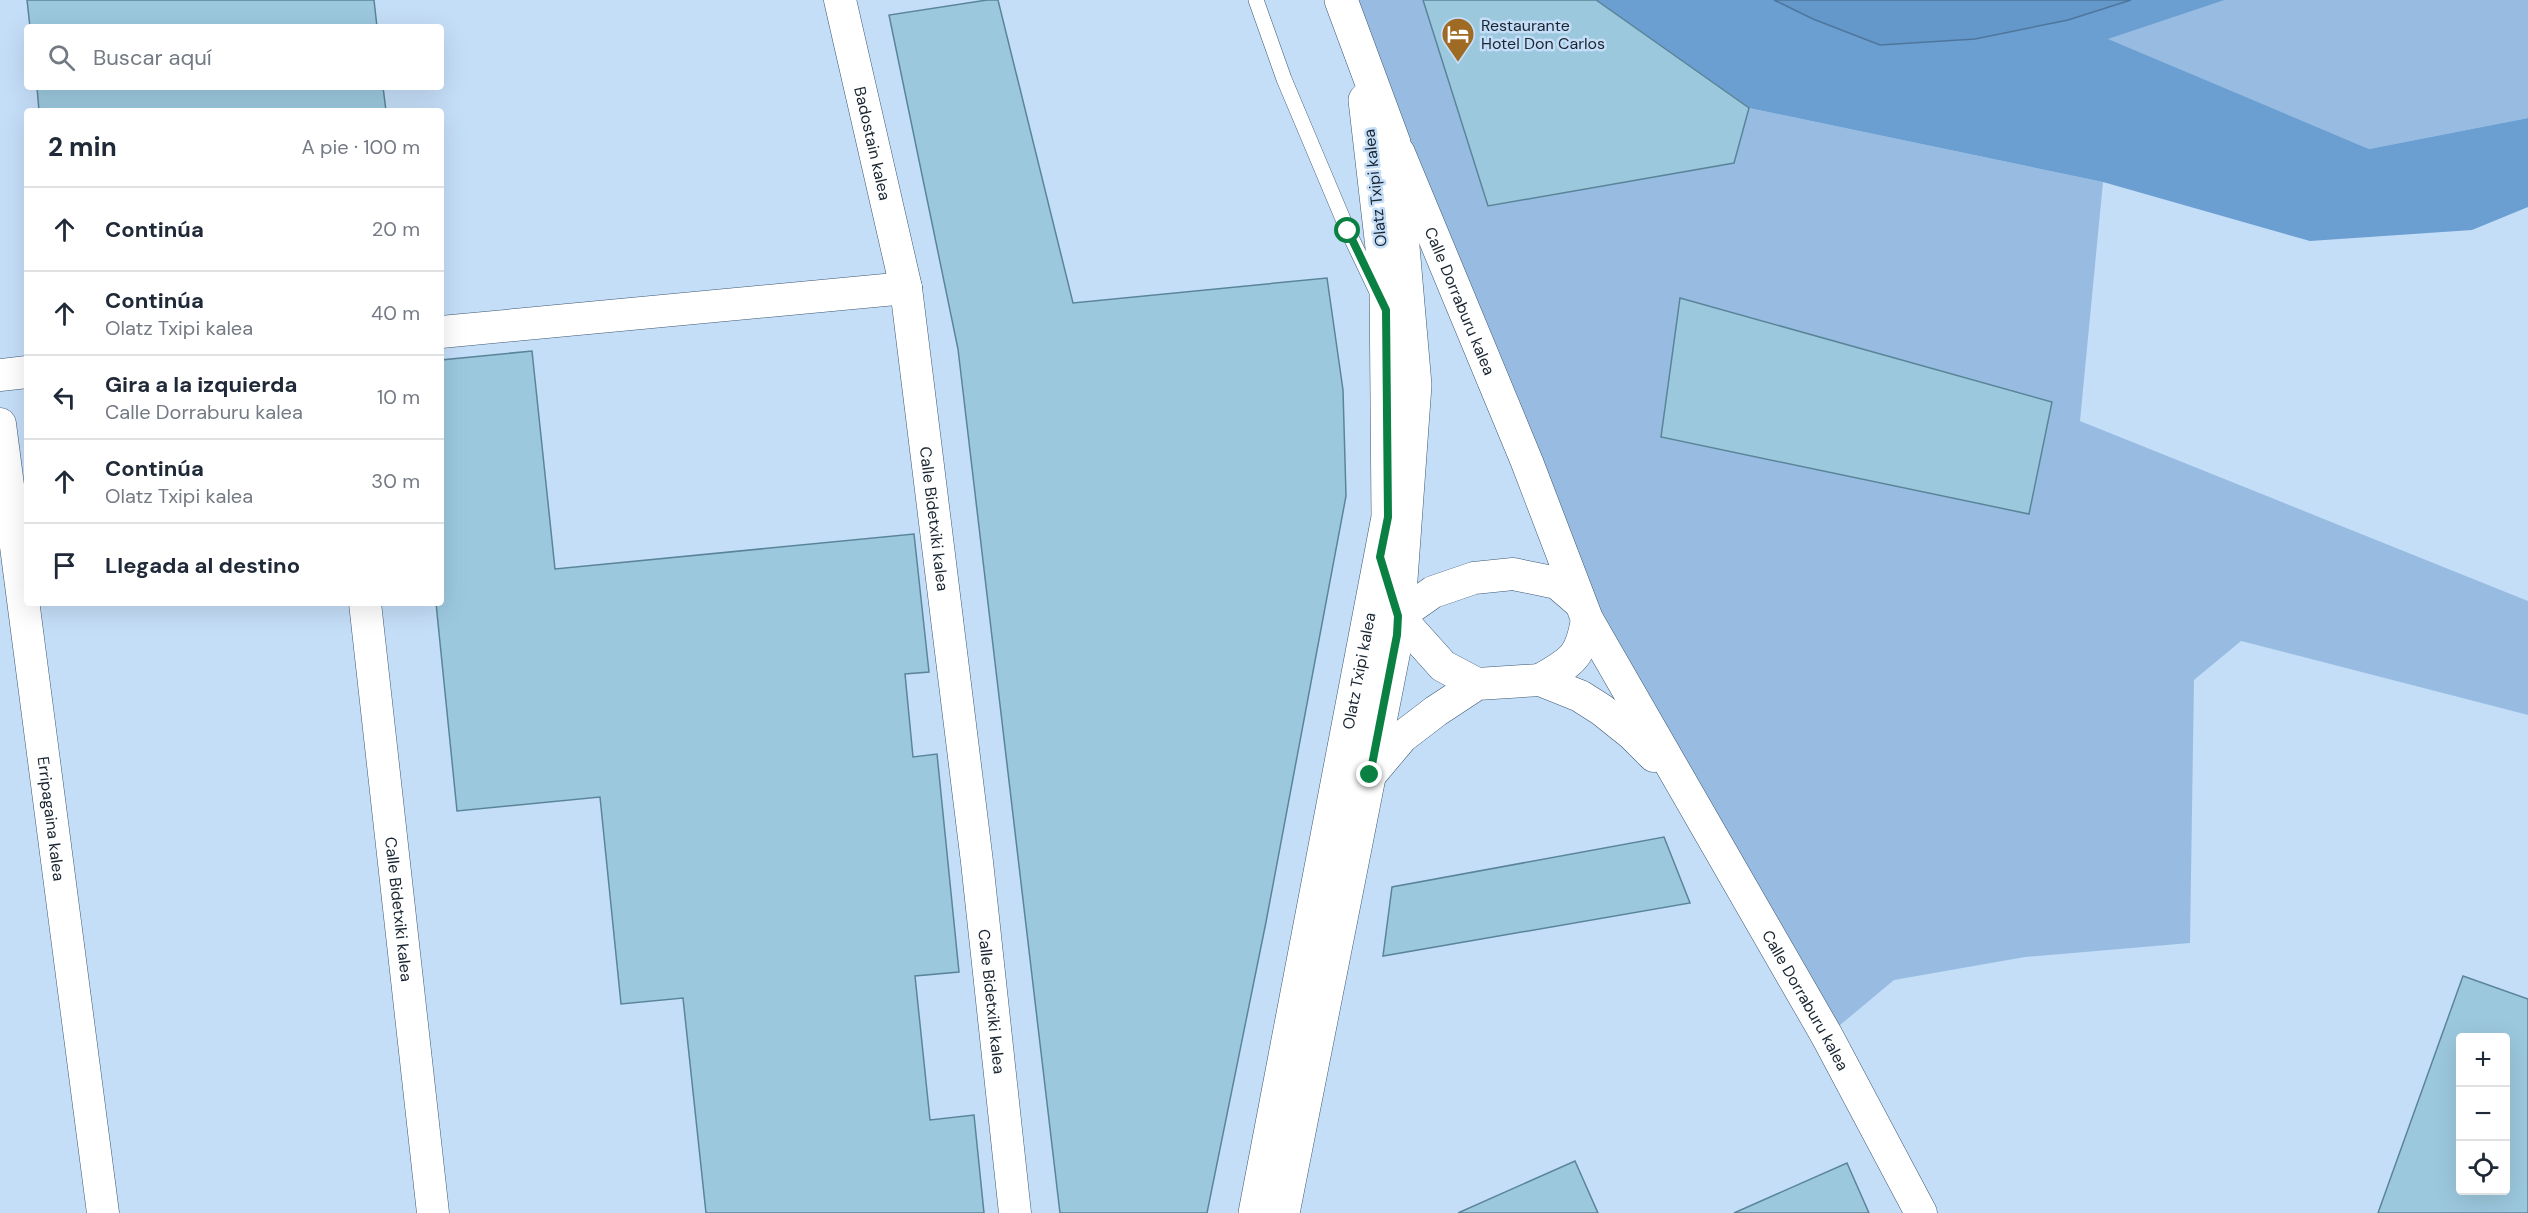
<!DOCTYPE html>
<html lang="es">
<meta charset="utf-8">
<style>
:root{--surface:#fff;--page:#f2f2f3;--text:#1f2937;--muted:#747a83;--line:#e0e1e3}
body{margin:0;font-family:"DM Sans",sans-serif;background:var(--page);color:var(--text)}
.controls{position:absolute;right:18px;bottom:18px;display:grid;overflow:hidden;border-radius:6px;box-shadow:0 6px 24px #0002}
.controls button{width:54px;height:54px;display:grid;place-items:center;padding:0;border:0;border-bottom:2px solid var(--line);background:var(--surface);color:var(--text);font:30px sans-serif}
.stop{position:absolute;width:18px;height:18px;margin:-14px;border:4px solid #0b8043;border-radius:50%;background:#fff}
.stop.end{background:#0b8043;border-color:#fff;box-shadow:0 2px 6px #0008}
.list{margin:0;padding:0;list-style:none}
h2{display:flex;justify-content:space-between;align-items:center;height:78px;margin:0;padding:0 24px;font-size:26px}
h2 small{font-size:20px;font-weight:400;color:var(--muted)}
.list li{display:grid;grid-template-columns:39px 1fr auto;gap:18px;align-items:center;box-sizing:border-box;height:84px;padding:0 24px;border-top:2px solid var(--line)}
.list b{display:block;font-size:22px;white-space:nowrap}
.list p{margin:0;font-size:20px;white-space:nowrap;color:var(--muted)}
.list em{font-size:20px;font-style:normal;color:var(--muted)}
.icon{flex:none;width:33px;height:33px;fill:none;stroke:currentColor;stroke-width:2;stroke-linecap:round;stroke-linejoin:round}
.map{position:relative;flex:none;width:2528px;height:1213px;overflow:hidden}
.search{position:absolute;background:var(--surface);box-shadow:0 6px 24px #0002;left:24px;top:24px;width:420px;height:66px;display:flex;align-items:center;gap:15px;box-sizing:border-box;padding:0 21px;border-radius:6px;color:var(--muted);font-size:22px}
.panel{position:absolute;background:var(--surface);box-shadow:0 6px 24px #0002;left:24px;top:108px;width:420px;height:498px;border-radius:6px}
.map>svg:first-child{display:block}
</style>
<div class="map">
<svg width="2528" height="1213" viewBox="0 0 2528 1213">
<rect width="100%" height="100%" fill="#c5def8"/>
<!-- green -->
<g fill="#98bce1">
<polygon points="1341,0 1596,0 1749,108 2103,182 2080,421 2528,601 2528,715 2241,641 2194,680 2190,943 2025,957 1894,980 1827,1036 1587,619"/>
<polygon points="2225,0 2528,0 2528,118 2369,149 2107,39"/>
</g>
<!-- forest -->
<polygon fill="#6b9ed1" points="1596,0 1774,0 1813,19 1880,45 1975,39 2068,20 2131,0 2225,0 2108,39 2369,149 2528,118 2528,207 2472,230 2310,241 2103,182 1749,108"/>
<!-- water -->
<polygon fill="#6598ca" stroke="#4e769c" stroke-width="1.5" points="1774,0 2131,0 2068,20 1975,39 1880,45 1813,19"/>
<!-- building -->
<g fill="#9cc8de" stroke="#5a8599" stroke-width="1.5" fill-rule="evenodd">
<polygon points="27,0 374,0 377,27 30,27"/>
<polygon points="987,0 998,0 1073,303 1327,278 1343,390 1346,496 1266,922 1207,1213 1060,1213 958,349 889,15"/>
<polygon points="1423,0 1596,0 1749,108 1734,163 1488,206"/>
<polygon points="37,87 383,87 386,111 39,111"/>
<polygon points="1680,298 2052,402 2029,514 1661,437"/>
<polygon points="532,351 555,569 914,534 929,672 905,674 913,757 937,754 959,972 915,976 930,1120 974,1115 984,1213 706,1213 683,998 621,1004 600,797 457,811 436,603 441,603 441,360"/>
<polygon points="1664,837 1690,903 1383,956 1392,887"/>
<path d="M2463,976L2528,999V1213H2378ZM2460,1038H2506V1190H2460Z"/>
<polygon points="1575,1161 1598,1213 1458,1213"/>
<polygon points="1847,1163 1869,1213 1734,1213"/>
</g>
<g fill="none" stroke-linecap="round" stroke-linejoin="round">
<!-- lane casing -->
<g stroke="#3c5772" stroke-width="16">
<polyline id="lane" points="1256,0 1284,79 1348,231 1378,294"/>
</g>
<!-- street casing -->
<g stroke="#3c5772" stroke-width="33">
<g id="street">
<path id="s1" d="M840,0L906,288L977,862L1015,1213"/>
<path id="s2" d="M1399,153L1527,462L1587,619L1827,1036L1921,1213"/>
<polyline points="441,332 906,288"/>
<polyline points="0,375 27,372"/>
<path id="s3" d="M0,424L103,1213"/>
<polyline points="1393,598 1398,616 1443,666 1477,684"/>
<path id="s4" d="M365,603L433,1213"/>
<polyline points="1380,629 1433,592 1474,578 1513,574 1557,583 1579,602"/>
<path d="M1540,680C1572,662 1581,657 1587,619"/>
<polyline points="1370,775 1402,737 1436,711 1477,684 1540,680 1580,696 1602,710 1632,734 1654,756"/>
</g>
</g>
<!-- secondary casing -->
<g stroke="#3c5772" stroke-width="34">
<g id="secondary">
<path id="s5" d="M1255,1213L1388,517L1386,282L1365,100"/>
<polyline points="1283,1213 1397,635 1415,385 1394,143 1341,0"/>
</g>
</g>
<!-- lane -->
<use href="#lane" stroke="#fff" stroke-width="15"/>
<!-- street -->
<use href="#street" stroke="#fff" stroke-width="32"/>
<!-- secondary -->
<use href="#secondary" stroke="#fff" stroke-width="33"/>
</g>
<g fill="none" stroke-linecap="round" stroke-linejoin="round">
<!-- route -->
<polyline stroke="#0b8043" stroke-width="8" points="1348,231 1386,310 1388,517 1380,557 1398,616 1397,635 1370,775"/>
</g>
<!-- icons -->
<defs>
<g id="hotel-pin" transform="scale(1.725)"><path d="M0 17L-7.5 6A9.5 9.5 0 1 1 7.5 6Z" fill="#9f6a23" stroke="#c5def8"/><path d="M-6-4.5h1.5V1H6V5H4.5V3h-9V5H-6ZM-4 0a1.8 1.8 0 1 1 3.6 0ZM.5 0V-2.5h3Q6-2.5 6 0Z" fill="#fff"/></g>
</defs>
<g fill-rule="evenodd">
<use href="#hotel-pin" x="1458" y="34"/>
</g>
<g text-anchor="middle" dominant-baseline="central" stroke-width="5" stroke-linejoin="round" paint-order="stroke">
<!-- poi labels -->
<g font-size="16" fill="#192531" stroke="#c5def8" text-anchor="start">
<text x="1481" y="25">Restaurante<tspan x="1481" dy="18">Hotel Don Carlos</tspan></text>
</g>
<!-- street labels -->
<g font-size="16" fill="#192531" stroke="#c5def8">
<text stroke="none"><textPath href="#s1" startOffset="147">Badostain kalea</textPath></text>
<text transform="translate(1375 188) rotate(-96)">Olatz Txipi kalea</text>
<text stroke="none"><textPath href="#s2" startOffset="160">Calle Dorraburu kalea</textPath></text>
<text stroke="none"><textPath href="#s1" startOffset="528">Calle Bidetxiki kalea</textPath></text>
<text stroke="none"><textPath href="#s5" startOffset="552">Olatz Txipi kalea</textPath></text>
<text stroke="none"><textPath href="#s3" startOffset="398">Erripagaina kalea</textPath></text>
<text stroke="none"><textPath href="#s4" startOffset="308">Calle Bidetxiki kalea</textPath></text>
<text stroke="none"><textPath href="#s2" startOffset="942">Calle Dorraburu kalea</textPath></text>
<text stroke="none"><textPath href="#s1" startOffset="1014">Calle Bidetxiki kalea</textPath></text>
</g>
</g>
</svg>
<div class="controls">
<button>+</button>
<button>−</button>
<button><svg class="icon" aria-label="locate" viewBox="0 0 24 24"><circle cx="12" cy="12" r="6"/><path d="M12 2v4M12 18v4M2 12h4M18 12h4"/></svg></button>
</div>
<div class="stop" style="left:1348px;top:231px"></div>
<div class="stop end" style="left:1370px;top:775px"></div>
<div class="search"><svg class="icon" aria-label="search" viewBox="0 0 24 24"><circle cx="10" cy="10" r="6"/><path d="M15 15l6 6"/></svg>Buscar aquí</div>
<section class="panel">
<h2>2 min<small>A pie · 100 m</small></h2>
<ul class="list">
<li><svg class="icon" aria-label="ahead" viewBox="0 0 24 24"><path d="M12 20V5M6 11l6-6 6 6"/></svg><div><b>Continúa</b></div><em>20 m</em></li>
<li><svg class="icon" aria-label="ahead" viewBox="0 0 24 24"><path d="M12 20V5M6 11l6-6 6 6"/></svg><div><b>Continúa</b><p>Olatz Txipi kalea</p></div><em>40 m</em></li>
<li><svg class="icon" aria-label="left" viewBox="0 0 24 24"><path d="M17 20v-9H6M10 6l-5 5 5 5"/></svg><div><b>Gira a la izquierda</b><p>Calle Dorraburu kalea</p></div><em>10 m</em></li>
<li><svg class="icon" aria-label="ahead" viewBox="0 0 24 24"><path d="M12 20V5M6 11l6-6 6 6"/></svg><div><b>Continúa</b><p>Olatz Txipi kalea</p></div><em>30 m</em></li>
<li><svg class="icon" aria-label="arrive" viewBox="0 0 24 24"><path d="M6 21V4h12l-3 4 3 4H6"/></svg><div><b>Llegada al destino</b></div></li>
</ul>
</section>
</div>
